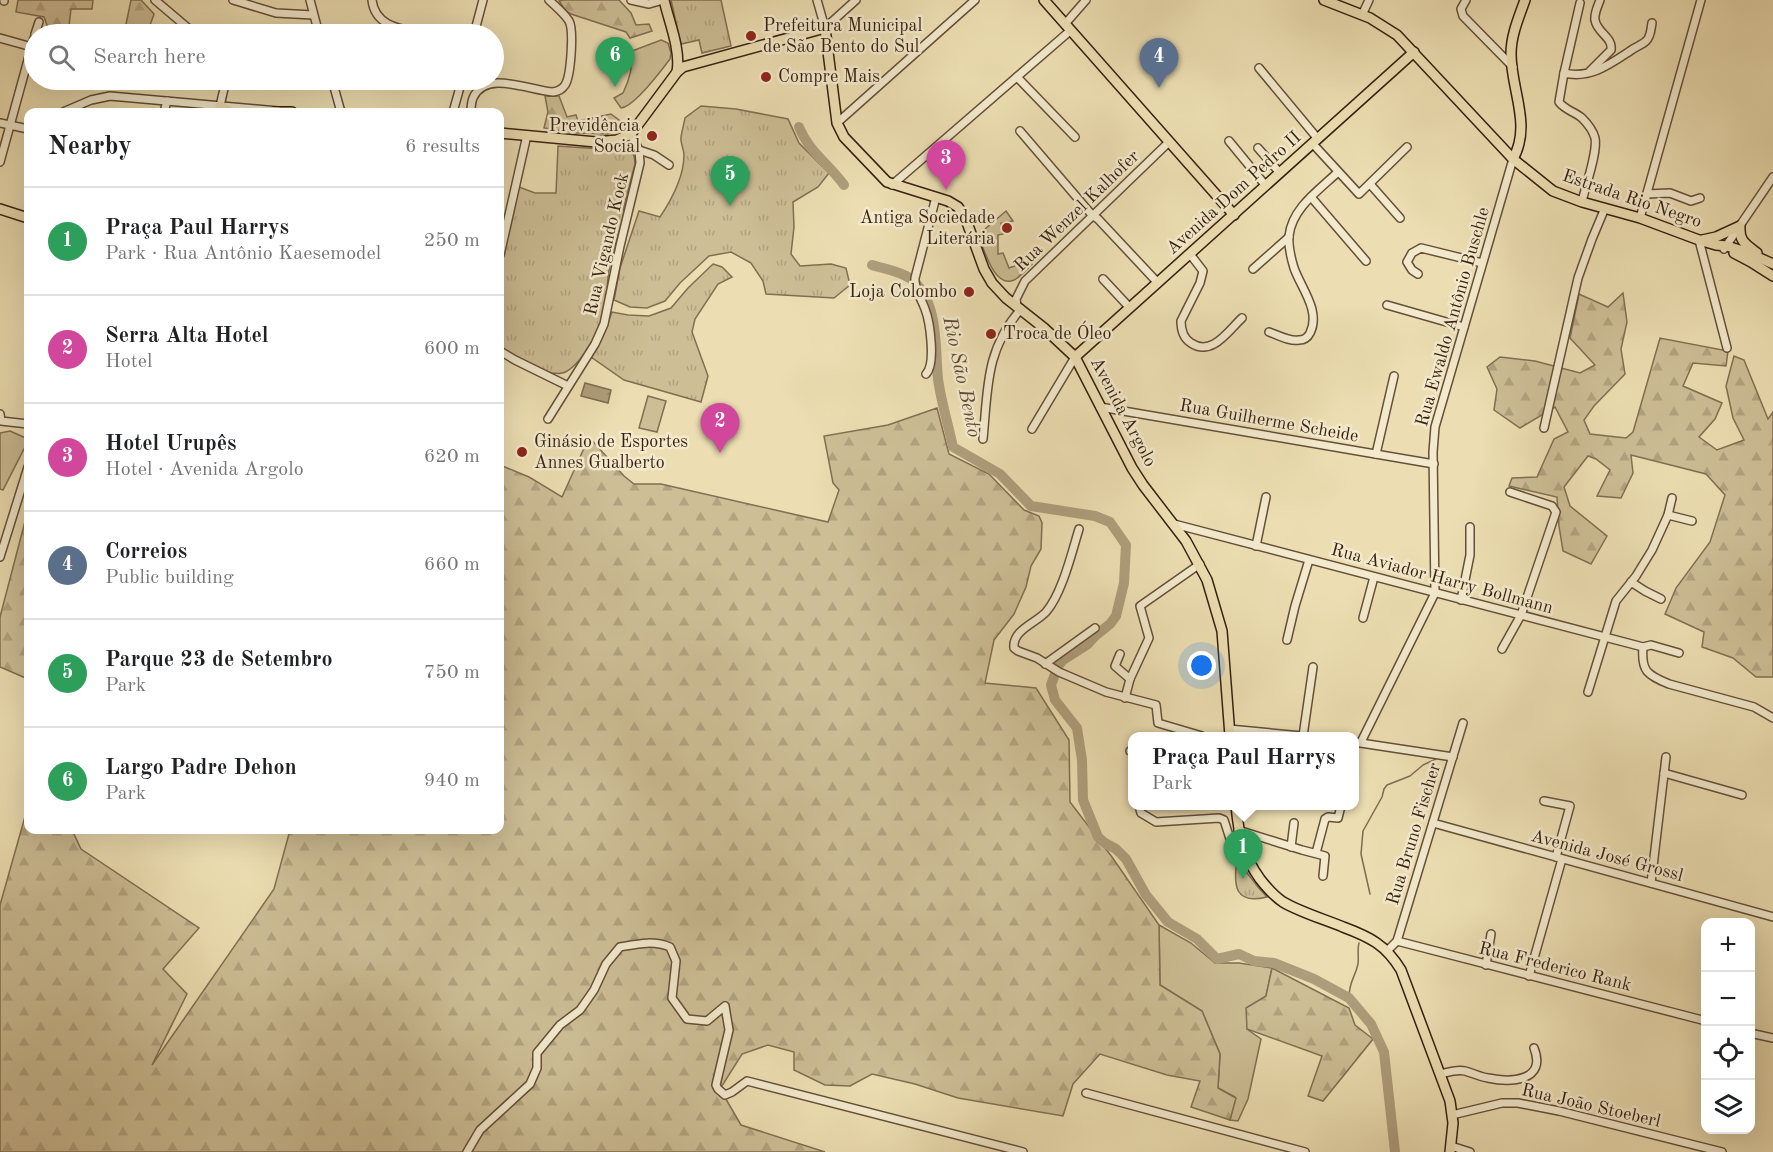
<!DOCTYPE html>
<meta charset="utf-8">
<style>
:root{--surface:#fff;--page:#f2f2f2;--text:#202124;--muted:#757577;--line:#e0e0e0;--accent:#0f766e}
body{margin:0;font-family:"Old Standard TT",serif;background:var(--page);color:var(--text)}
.controls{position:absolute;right:18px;bottom:18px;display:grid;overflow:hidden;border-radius:12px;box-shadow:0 6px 24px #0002}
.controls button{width:54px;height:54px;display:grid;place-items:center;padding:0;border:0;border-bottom:2px solid var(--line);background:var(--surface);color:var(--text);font:30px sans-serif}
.you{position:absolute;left:1202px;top:666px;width:21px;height:21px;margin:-15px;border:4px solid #fff;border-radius:50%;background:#1a73e8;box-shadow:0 0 0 9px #1a73e833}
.badge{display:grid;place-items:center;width:39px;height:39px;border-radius:50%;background:var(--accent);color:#fff;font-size:20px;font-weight:700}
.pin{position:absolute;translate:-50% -50px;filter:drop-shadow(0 2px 3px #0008)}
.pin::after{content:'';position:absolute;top:32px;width:21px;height:18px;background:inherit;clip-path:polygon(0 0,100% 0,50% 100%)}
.popup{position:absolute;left:1128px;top:732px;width:231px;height:78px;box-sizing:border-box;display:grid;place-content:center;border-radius:12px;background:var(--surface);filter:drop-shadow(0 2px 4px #0005);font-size:20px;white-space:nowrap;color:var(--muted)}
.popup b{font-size:22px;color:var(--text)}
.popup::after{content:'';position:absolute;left:50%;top:100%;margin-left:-12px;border:12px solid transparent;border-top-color:var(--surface)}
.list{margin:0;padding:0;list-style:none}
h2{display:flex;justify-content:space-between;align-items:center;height:78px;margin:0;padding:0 24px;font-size:26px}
h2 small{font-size:20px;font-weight:400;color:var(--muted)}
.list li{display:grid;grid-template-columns:39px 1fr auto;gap:18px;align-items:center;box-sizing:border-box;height:108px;padding:0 24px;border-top:2px solid var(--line)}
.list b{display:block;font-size:22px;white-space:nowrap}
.list p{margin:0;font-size:20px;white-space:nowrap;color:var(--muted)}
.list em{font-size:20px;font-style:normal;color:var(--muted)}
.icon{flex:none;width:33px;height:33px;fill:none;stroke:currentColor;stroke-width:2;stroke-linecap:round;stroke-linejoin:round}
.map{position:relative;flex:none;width:1773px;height:1152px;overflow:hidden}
.search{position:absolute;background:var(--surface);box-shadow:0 6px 24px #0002;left:24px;top:24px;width:480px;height:66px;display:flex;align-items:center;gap:15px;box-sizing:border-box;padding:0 21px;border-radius:33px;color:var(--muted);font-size:22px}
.panel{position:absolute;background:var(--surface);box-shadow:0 6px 24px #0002;left:24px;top:108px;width:480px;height:726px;border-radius:12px}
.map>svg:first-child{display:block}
</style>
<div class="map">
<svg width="1773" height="1152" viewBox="0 0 1773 1152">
<defs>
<pattern id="forest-firs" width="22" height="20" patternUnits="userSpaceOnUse" patternTransform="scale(1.5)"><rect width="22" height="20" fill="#cdbe96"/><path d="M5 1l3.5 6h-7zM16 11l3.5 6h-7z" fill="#b1a380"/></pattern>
<pattern id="park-tufts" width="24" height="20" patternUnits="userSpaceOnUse" patternTransform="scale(1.5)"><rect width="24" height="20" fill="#cdbe96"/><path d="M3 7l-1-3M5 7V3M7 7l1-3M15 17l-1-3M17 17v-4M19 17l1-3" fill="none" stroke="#b1a380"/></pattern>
<pattern id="water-ripples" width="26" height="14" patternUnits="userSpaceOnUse" patternTransform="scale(1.5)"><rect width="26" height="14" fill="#ae9d7b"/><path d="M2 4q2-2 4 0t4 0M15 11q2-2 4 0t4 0" fill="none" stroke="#8e7f63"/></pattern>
</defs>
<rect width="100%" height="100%" fill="#ecdeb2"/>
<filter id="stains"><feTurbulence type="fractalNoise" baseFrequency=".00333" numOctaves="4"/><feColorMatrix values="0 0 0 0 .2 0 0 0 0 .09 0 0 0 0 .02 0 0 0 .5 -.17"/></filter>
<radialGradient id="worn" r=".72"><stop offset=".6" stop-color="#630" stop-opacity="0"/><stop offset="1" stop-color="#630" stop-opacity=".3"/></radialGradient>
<!-- green -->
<g fill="#cdbe96" stroke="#826e52" stroke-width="1.5">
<path d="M661,40L668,43L671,53L670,59C661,71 634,107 621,108L614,98L623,93C630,79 633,67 632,51Z"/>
<path d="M1006,211L1013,221L1001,223L1003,234L998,235V254L1003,253L1009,268L1020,264L1019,261L1024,259V256L1027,254L1032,264C1027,269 1020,277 1014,280C994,289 984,248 978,235Z"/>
<polygon points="648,396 666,401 657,432 639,428"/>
<polygon points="10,431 28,439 28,441 3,490 0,489 0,433"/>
<polygon points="1159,925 1191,943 1215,963 1239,963 1272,968 1266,996 1247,1029 1261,1039 1248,1099 1238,1121 1230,1120 1235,1097 1218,1088 1220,1054 1202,1011 1160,985"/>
</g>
<!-- forest -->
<g fill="url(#forest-firs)" stroke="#826e52" stroke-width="1.5">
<polygon points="18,0 93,0 92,9 71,9 68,34 48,28 44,17 16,12"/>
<polygon points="131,0 141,0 154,14 147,34 125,29"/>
<polygon points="563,0 619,0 631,13 636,25 649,24 652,31 630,38 626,32 571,14 566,11 559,1"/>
<polygon points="545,96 559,96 567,117 576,115 578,121 611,114 627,126 607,134 577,133 544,128 548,112"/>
<polygon points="1623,293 1627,322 1621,349 1625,374 1594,406 1584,420 1590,434 1626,438 1633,432 1660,338 1728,351 1726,366 1693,363 1683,386 1722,403 1715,419 1699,437 1717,450 1744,440 1733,418 1726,386 1734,356 1744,360 1768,419 1773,412 1773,677 1756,677 1733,658 1702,647 1704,632 1665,614 1676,588 1710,542 1725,495 1706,474 1631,455 1633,473 1621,498 1597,496 1610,470 1596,459 1588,456 1564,487 1570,506 1607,536 1591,564 1563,551 1559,526 1557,497 1509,486 1512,478 1537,477 1554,439 1568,432 1555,407 1520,428 1494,410 1497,389 1487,367 1500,357 1535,361 1580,373 1595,365 1570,338 1579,294 1608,307"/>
<polygon points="937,408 949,454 989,474 1024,510 1039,516 1042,523 1041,549 1031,566 1026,587 1014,614 994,640 985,683 1036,688 1069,740 1070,802 1112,857 1159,925 1160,985 1202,1011 1220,1054 1218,1088 1236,1098 1230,1120 1191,1107 1200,1081 1167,1075 1100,1054 1073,1084 1063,1116 958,1098 915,1084 872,1074 850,1086 825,1085 794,1070 794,1052 768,1045 742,1054 720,1089 741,1125 825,1152 0,1152 0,905 28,806 28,830 74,830 73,832 81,849 199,928 163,969 187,994 152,1065 274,889 290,830 500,830 500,465 529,477 562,497 589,437 624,476 634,484 661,484 828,522 839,490 833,483 824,436 888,425"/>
<polygon points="28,510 28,679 0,667 0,617"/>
<polygon points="1272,968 1349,1008 1355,1025 1373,1039 1323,1101 1308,1096 1322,1056 1247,1029 1246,1008 1266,996"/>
</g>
<!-- park -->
<g fill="url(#park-tufts)" stroke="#826e52" stroke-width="1.5">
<polygon points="671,0 721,0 731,46 702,53 699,40 681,44"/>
<path d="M701,106L736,109L788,119L799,143L829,173L818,187L793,202L794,227L791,254L800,266L831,264L846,268L850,285L834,298L766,294L763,281L751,263L731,252L709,256L680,283L665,301L647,308L630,307L614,300L620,268L639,211L660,217C672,199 684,177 684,155C684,149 680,143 681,137C682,130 684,124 685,118Z"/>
<path d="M625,144C632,148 635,156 635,164L623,210L626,212C619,231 613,250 609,270C606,287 608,307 602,325C598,337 575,371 562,373C546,377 513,356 500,346V270L519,187L535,193H556L558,146L601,149L614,148Z"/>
<polygon points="713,264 722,267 732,277 718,284 695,319 692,332 708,376 701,402 624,380 591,357 603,336 612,312 628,315 649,316 671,308 688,288"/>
<path d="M1237,860L1258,887L1267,897C1235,905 1233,886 1237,860Z"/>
</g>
<!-- water -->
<polygon fill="url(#water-ripples)" stroke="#7e6b50" stroke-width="1.5" points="585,383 611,390 608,403 581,396"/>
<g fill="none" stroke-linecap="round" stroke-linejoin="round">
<!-- stream -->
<g stroke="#7e6b50" stroke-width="1.5">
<polyline points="1370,894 1361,854 1363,831 1382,797 1384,789 1387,785 1410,776 1423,765 1436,759"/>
<path d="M1349,998C1349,981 1355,978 1358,964C1359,957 1357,950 1359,943"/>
</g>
<!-- river -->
<g stroke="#ae9d7b" stroke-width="10">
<path d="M799,127C809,152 829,164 844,185"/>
<path d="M872,265C884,269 900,271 911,279C939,300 935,348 938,379C941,401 948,424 953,447L1000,474L1031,506L1095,516L1110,522L1126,545L1124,583L1116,616L1110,624L1095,636L1088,644L1063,660L1058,666L1051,685L1055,700L1077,728L1082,760L1083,800L1098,837L1105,843L1116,849L1126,859L1146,895L1168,922L1197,939L1217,959L1239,954L1254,961L1274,963L1314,979L1349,998L1371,1024L1384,1052L1395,1152"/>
</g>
<!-- minor casing -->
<g stroke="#644f38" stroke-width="10">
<g id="minor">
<polyline points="155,0 195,34"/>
<polyline points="233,0 276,13 313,15"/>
<polyline points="310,0 319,34"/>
<path d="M372,0C375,27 402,29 424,34"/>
<polyline points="631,0 649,4 663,0"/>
<polyline points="817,0 825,28 856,0"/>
<polyline points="1466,0 1461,9 1463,16 1513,67"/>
<polyline points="4,1 4,0"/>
<polyline points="1362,15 1369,0"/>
<polyline points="1065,24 1086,0"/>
<polyline points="35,34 39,22"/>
<polyline points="474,34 483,0"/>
<polyline points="0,38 32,47"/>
<polyline points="1259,68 1318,139"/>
<path d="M1590,71L1611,50C1613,37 1597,33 1595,20C1594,13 1598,6 1600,0"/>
<polyline points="1564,73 1580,3"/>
<polyline points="1017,77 1075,137"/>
<polyline points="332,80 341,112"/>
<polyline points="220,106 226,80"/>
<polyline points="63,112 91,100 110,96 278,111"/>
<polyline points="164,112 167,101"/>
<polyline points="453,112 462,80"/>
<path d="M471,112C471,108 471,103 473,98C486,69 531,91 553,92C558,91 562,90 565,85C571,76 574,30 569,21C564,13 555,6 549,0"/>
<polyline points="0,123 28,129"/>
<polyline points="837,123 975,0"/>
<polyline points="1020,131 1092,215 1098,219 1158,283"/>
<polyline points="1229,141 1266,186"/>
<polyline points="1313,144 1359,194 1407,147"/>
<polyline points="1258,148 1280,173"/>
<polyline points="639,150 654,155 669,165"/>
<polyline points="0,162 34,38"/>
<polyline points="1370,184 1400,218"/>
<polyline points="892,185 1071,30"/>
<polyline points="1647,194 1670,193 1691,201 1700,198"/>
<polyline points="1311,197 1366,261"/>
<path d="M1582,202C1585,187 1598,152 1595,138C1593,131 1587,123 1582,118C1575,112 1565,110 1559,102L1564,73C1590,79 1609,65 1630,51C1635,47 1642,45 1646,41C1651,37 1651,28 1652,23"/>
<polyline points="1640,218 1701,0"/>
<polyline points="1699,240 1727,348"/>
<polyline points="1724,249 1773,177"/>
<path d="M1190,254L1203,271L1200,283L1181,321C1181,330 1183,338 1191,343C1212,357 1228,331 1242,318"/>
<polyline points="500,255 527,135"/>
<polyline points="1253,269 1289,237"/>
<polyline points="1418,274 1412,270 1407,262 1412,253 1421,248 1482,263"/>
<polyline points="1103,279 1130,308"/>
<polyline points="1387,305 1464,327"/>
<polyline points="1017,306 1016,299 1025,281 1169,142"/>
<path d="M1269,332C1278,335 1290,342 1299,340C1304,340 1308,337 1310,333C1321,311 1301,288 1294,268C1291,258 1288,247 1289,236C1292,208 1319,190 1338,172"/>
<polyline points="500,351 515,360 568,386"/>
<path d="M926,374C936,364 930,322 925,309C921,298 914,289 915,278L936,197"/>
<polyline points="1100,407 1434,464"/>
<polyline points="0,414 1,421 28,424"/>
<polyline points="548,419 595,344 604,324 620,246 640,163 639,150 631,134"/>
<polyline points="1544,428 1578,278 1592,239 1605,208"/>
<polyline points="1032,429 1075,357"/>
<path d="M983,439C988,389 985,350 1021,309"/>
<polyline points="1376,454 1394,376"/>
<polyline points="1668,515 1692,521"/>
<polyline points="1174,524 1643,647 1651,645 1679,653"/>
<path d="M1079,529C1072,552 1062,594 1046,612C1036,623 1012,630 1014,648L1018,651L1037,658L1059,672L1106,692L1156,705L1158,723L1202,736"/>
<polyline points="1256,546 1266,497"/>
<polyline points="0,557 28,467"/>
<polyline points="1631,582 1645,591 1661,599"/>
<polyline points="1461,600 1470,555 1470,527"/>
<polyline points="1363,618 1374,577"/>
<polyline points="1287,640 1295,606 1309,560"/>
<path d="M1643,647C1641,671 1647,675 1669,684L1754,707L1773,718"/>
<polyline points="1502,649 1521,615 1556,512 1552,506 1510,492"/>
<polyline points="1120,654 1115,666 1130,679"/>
<polyline points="1045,664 1095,628"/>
<polyline points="1588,692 1616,601 1636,576 1652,550 1668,515 1672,498"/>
<polyline points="1125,698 1130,679 1149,638 1140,606 1200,564"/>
<polyline points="1229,729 1302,736"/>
<polyline points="1303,736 1313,667"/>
<polyline points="1354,742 1453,757"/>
<polyline points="1361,742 1435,593 1433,452 1435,427 1513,159"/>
<polyline points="1130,751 1132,751"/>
<polyline points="1664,773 1742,795"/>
<polyline points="1544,801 1570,806 1556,857"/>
<polyline points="1139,806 1141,813 1156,822 1219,818 1224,820 1231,842 1241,842"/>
<polyline points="1433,823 1773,917"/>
<polyline points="1238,830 1302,850 1325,856 1323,876"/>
<polyline points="1291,847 1294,823"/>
<polyline points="1316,853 1325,819 1328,817 1338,818 1341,806"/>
<polyline points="1651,883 1666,757"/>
<polyline points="1397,941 1706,1021"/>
<polyline points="1387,951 1397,941 1463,723"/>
<polyline points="1486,965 1491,934"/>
<polyline points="1529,976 1562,859"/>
<polyline points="1750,1033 1773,1038"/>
<path d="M1441,1074C1449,1072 1457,1069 1465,1071C1473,1073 1480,1077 1488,1078C1511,1083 1547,1081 1534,1048"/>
<polyline points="1086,1093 1305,1152"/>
<polyline points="1452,1115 1502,1103 1518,1103 1559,1111 1722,1152"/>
<polyline points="1451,1146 1470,1152"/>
<path d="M467,1152L480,1130L530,1084L537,1068V1053L560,1025L580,1010L594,990L606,964L620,947C637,944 653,940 670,947L676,961L672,998L687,1019L707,1021L725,1006L729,1030L716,1085L718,1089L725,1095L732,1092L747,1081L1023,1152"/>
</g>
</g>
<!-- major casing -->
<g stroke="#371f0f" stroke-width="12">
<g id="major">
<path d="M664,0C669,22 681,50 677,72"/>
<polyline points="1044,0 1234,215"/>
<polyline points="1324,0 1370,18 1397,35 1513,159 1553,191 1582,202 1640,218 1699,240 1716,245 1727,246 1746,252 1773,264"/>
<polyline points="220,106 231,112"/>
<polyline points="274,112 292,112"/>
<polyline points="500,133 596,142 617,140 631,134 677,72 683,67 825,28 837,123 844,137 887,182 948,201 958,207 965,217 984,269 992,283 1006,298 1044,328 1075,357 1132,468 1143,485 1186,541 1207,580 1222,631 1230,736"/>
<path d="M1513,159C1532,125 1511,90 1511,54C1511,35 1519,17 1525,0"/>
<polyline points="0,209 28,218"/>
<path d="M1702,240L1716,237L1740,226C1739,242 1746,244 1757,253"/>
<polyline points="1734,253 1751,262 1773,276"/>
<polyline points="1075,357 1414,52"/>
<path d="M1236,806C1239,835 1242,854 1260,879C1267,888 1274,896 1283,902C1302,913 1324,919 1343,927C1370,937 1386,945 1401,970L1450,1101L1453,1123L1450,1152"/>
</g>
</g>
<!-- minor -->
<use href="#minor" stroke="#f3eacd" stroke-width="7"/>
<!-- major -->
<use href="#major" stroke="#ecdeb2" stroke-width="9"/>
</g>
<!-- markers -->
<g fill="#8f2418" stroke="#f3eacd" stroke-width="2">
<circle cx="751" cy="36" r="6"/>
<circle cx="766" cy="77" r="6"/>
<circle cx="652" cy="136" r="6"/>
<circle cx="1007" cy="228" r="6"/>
<circle cx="969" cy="292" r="6"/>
<circle cx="991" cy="334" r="6"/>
<circle cx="522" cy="452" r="6"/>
</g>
<g text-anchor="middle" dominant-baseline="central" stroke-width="5" stroke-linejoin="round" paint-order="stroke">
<!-- poi labels -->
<g font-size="18" fill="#371f0f" stroke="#f3eacd" text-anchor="start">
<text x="763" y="26">Prefeitura Municipal<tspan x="763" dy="21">de São Bento do Sul</tspan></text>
<text x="778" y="77">Compre Mais</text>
<text x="640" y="126" text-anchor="end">Previdência<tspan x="640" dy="21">Social</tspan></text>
<text x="995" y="218" text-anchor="end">Antiga Sociedade<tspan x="995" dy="21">Literária</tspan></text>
<text x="957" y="292" text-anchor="end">Loja Colombo</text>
<text x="1003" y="334">Troca de Óleo</text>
<text x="534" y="442">Ginásio de Esportes<tspan x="534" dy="21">Annes Gualberto</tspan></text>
</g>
<!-- street labels -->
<g font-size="18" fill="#371f0f" stroke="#f3eacd">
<text transform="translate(1234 193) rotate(-42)">Avenida Dom Pedro II</text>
<text transform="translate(1632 199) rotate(19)">Estrada Rio Negro</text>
<text transform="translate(1077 211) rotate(-44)">Rua Wenzel Kalhofer</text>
<text transform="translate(607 244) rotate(-77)">Rua Vigando Kock</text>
<text transform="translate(1453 317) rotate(-74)">Rua Ewaldo Antônio Buschle</text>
<text transform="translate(1123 412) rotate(62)">Avenida Argolo</text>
<text transform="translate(1269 421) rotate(10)">Rua Guilherme Scheide</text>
<text transform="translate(1442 579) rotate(15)">Rua Aviador Harry Bollmann</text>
<text transform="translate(1414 834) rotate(-73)">Rua Bruno Fischer</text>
<text transform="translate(1607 856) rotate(15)">Avenida José Grossl</text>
<text transform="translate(1555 967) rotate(14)">Rua Frederico Rank</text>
<text transform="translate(1591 1106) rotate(13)">Rua João Stoeberl</text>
</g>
<!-- water labels -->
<g font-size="20" font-style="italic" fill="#614b35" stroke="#f3eacd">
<text transform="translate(961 377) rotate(78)">Rio São Bento</text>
</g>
</g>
<rect width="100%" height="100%" filter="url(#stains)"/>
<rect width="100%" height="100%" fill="url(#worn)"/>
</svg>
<div class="controls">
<button>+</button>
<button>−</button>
<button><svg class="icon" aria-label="locate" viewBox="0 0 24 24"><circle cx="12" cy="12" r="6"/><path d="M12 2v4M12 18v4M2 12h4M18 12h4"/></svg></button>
<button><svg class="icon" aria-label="layers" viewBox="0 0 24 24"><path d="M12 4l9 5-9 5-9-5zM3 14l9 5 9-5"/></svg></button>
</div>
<div class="you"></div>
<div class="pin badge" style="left:1243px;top:879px;background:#2e9e5b">1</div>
<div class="popup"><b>Praça Paul Harrys</b>Park</div>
<div class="pin badge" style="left:720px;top:453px;background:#d1479c">2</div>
<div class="pin badge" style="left:946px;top:190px;background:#d1479c">3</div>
<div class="pin badge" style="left:1159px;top:88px;background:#5c6f8a">4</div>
<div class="pin badge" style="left:730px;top:206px;background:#2e9e5b">5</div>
<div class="pin badge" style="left:615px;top:87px;background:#2e9e5b">6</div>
<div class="search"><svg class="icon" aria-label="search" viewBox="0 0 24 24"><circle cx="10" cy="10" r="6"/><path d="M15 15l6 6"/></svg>Search here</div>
<section class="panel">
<h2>Nearby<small>6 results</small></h2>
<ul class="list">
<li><span class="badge" style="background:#2e9e5b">1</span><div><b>Praça Paul Harrys</b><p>Park · Rua Antônio Kaesemodel</p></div><em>250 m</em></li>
<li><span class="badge" style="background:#d1479c">2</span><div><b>Serra Alta Hotel</b><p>Hotel</p></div><em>600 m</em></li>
<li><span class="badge" style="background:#d1479c">3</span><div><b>Hotel Urupês</b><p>Hotel · Avenida Argolo</p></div><em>620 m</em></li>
<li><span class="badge" style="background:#5c6f8a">4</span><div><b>Correios</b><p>Public building</p></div><em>660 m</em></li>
<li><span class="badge" style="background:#2e9e5b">5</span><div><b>Parque 23 de Setembro</b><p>Park</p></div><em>750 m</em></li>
<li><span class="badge" style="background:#2e9e5b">6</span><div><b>Largo Padre Dehon</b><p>Park</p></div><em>940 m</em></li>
</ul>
</section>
</div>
